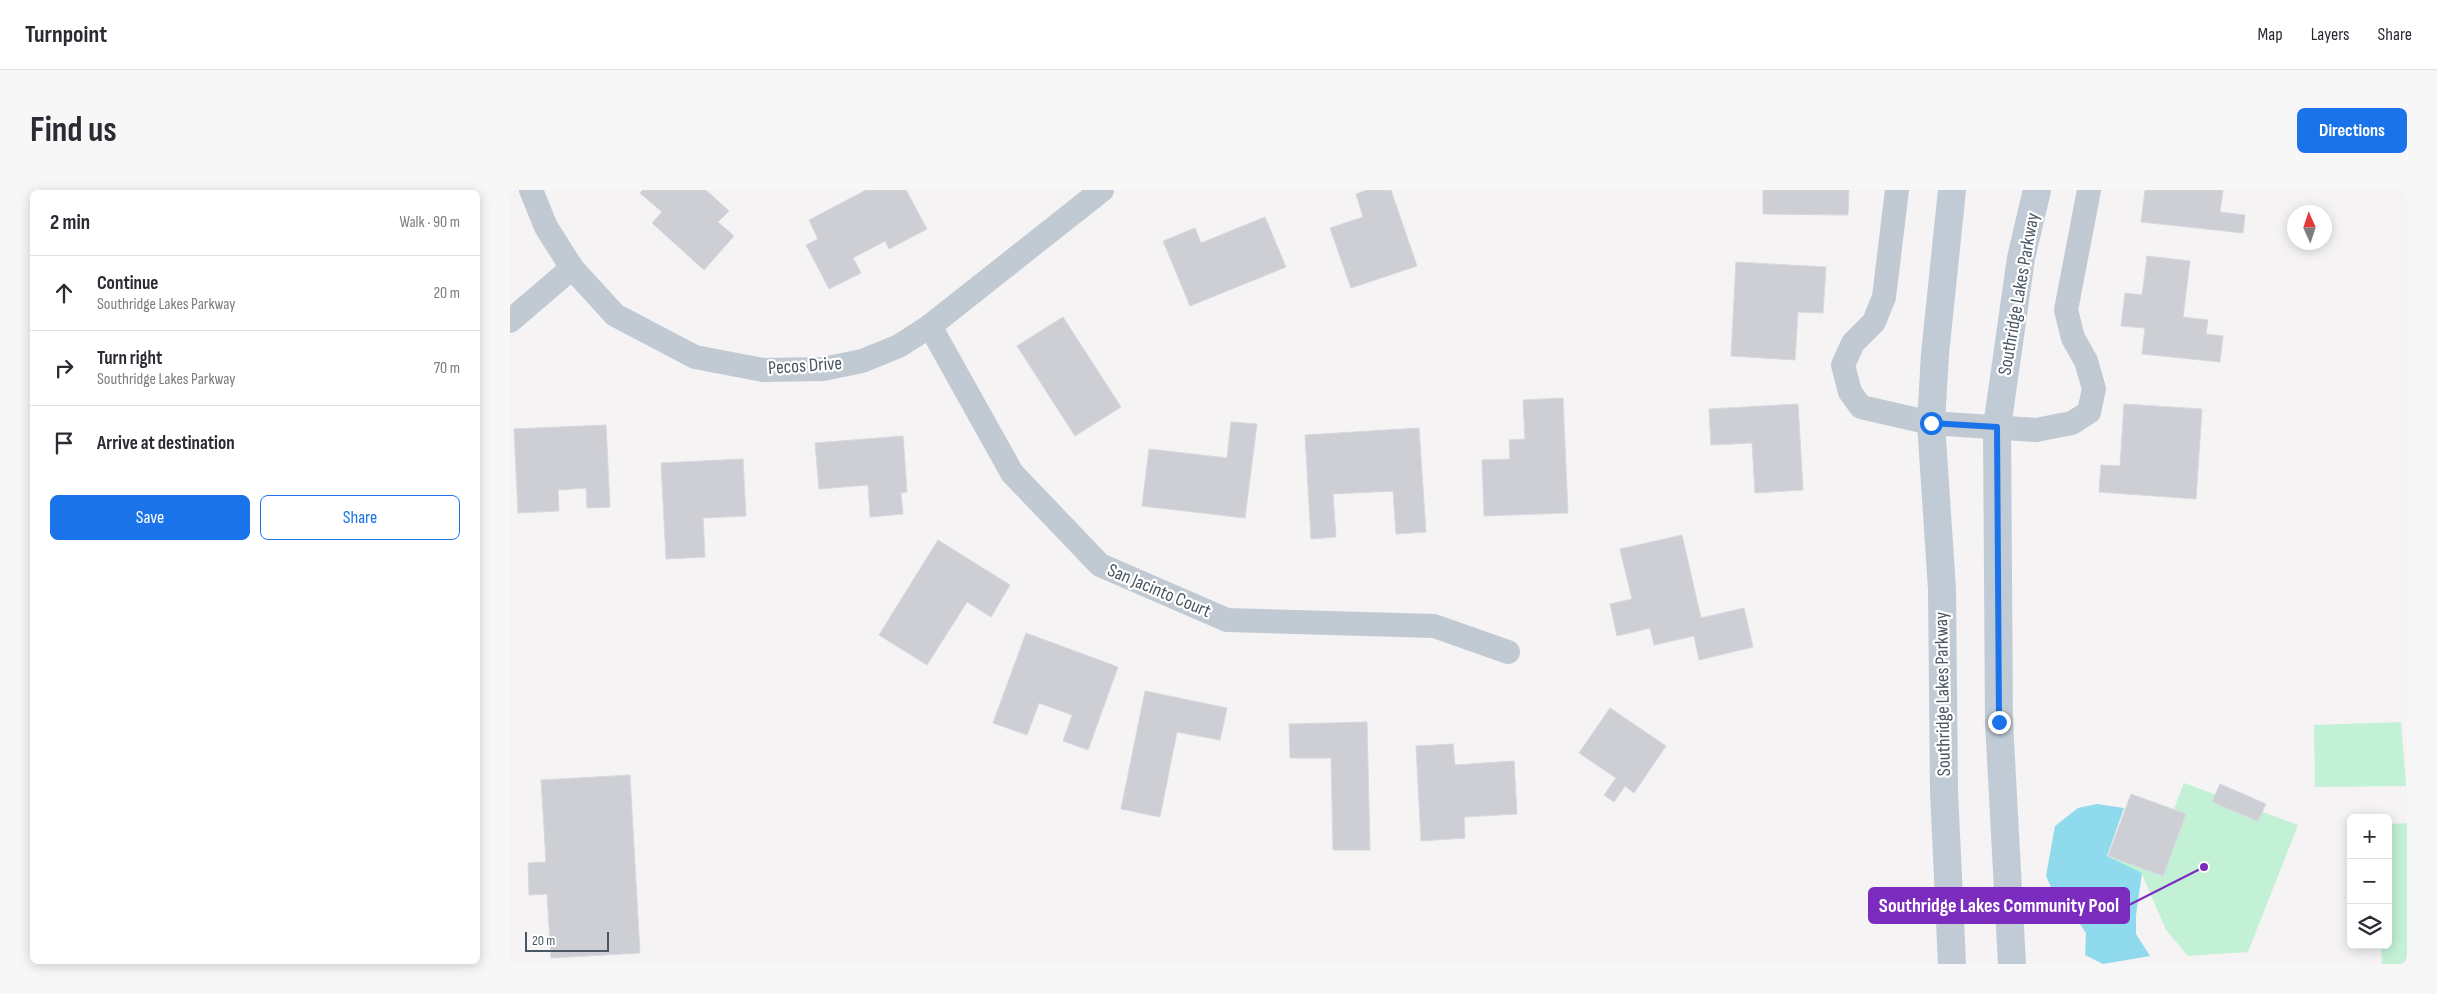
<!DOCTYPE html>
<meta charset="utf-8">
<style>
:root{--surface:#fff;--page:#f7f7f7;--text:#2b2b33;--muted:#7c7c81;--line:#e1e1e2;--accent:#1a73e8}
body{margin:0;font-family:"Sofia Sans Condensed",sans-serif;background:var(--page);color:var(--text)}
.controls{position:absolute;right:15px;bottom:15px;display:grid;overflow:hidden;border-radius:8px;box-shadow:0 2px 12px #0003}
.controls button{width:45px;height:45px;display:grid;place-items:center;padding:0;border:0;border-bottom:1px solid var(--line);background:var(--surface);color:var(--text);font:25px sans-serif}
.compass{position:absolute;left:1777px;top:15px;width:45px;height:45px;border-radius:50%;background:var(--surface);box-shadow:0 2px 12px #0003;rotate:357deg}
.scale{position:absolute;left:15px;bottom:12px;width:84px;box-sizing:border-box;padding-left:5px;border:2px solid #4a5661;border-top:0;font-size:14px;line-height:18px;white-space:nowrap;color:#4a5661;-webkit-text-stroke:4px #fff;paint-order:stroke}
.stop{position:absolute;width:15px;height:15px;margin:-11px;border:4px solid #1a73e8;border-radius:50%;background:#fff}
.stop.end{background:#1a73e8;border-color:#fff;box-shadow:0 1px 5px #0008}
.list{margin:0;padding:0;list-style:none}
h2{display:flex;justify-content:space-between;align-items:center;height:65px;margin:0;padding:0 20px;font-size:21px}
h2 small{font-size:16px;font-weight:400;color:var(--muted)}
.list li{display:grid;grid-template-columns:32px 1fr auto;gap:15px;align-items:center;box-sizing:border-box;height:75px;padding:0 20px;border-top:1px solid var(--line)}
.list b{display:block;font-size:19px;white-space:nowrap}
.list p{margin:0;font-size:16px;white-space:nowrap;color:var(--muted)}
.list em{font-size:16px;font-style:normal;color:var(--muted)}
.actions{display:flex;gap:10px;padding:15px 20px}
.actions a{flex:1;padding:11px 0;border:1px solid var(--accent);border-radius:8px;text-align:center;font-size:18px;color:var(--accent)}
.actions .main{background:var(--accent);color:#fff}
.icon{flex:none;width:28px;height:28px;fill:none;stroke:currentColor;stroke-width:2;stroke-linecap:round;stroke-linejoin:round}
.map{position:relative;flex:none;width:1897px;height:774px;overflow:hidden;border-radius:8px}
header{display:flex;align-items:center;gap:30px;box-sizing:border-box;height:70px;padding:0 25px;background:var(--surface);border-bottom:1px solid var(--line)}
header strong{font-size:24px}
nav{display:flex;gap:28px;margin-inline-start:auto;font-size:18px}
.intro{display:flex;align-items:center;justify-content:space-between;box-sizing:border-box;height:120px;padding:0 30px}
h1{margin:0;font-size:35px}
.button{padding:12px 22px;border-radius:8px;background:var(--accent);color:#fff;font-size:18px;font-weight:700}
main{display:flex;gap:30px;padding:0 30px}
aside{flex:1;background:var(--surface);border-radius:8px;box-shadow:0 2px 12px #0003}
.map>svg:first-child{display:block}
</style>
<header>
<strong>Turnpoint</strong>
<nav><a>Map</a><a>Layers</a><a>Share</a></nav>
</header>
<div class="intro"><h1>Find us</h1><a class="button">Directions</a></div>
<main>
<aside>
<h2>2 min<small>Walk · 90 m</small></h2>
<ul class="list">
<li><svg class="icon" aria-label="ahead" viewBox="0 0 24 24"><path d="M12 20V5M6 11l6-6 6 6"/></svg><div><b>Continue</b><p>Southridge Lakes Parkway</p></div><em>20 m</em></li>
<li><svg class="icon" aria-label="right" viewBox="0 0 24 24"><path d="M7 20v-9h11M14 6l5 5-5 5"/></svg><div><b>Turn right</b><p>Southridge Lakes Parkway</p></div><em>70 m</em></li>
<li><svg class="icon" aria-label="arrive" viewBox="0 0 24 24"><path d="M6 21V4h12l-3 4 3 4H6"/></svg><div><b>Arrive at destination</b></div></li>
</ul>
<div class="actions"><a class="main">Save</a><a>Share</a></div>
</aside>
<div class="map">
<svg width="1897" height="774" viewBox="0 0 1897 774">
<rect width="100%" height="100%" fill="#f5f3f3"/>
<!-- green -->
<g fill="#c3f1d5">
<polygon points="1891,532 1896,596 1805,597 1804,535"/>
<polygon points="1674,593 1788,635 1738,762 1678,766 1656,740 1632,684 1603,671 1627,609 1663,621"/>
<polygon points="1897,633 1897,774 1872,774 1871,755 1878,755 1878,634"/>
</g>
<!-- water -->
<polygon fill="#90daee" points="1587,614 1614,618 1597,666 1632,683 1626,725 1626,744 1640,766 1593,774 1575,765 1576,743 1565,727 1547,711 1536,686 1545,636 1568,618"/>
<!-- building -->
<g fill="#cdcfd5" stroke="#d7d9de">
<polygon points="133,0 196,0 219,21 208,32 224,46 194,80 142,33 152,22 130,3"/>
<polygon points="356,0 396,0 417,39 379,59 375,51 343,68 351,83 319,99 296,55 308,49 299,30"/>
<polygon points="857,0 881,0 907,76 841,98 820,38 853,27 846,4"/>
<polygon points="1253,0 1339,0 1338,25 1253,24"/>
<polygon points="1635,0 1713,0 1710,22 1735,25 1733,43 1631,32"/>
<polygon points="755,27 776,77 680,116 653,51 685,38 691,53"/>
<polygon points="1637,66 1680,71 1673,127 1698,130 1696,144 1713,146 1710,172 1632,164 1635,138 1611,136 1615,103 1632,105"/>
<polygon points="1226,72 1316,77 1313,123 1288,122 1285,170 1221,166"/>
<polygon points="553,127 611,217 565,246 507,156"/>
<polygon points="1053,208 1058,323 974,326 972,270 1000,269 999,250 1015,249 1013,210"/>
<polygon points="1288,214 1293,300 1245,303 1242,253 1201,255 1199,219"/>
<polygon points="1614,214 1692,219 1686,309 1589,302 1591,275 1610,276"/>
<polygon points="721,232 747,234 735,328 632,316 639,259 717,268"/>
<polygon points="96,235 100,317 77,318 76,298 48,300 49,321 8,323 4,239"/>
<polygon points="909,238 916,342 886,344 883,301 823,304 826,347 801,349 795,245"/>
<polygon points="393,246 397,302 391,303 393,324 360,327 358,295 309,299 305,253"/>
<polygon points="233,269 236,326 193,328 195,367 156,369 151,273"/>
<polygon points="1172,345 1191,428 1234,418 1243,457 1189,470 1184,446 1144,455 1140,438 1107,446 1100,414 1122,409 1110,359"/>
<polygon points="428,350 500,395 481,427 457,412 417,475 369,445"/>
<polygon points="516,443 608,477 578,560 553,551 562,525 529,513 517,545 483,533"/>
<polygon points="635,501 717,518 710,550 667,542 650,627 611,619"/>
<polygon points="1100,518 1156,556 1124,603 1115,596 1104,612 1094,605 1106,588 1069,563"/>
<polygon points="857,532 860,660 823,660 821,568 780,568 779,534"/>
<polygon points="943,554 945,575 1004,571 1007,624 954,627 955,648 911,651 906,556"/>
<polygon points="120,585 130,763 41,768 37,704 19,705 18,673 36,672 31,590"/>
<polygon points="1710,594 1756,614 1748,631 1702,612"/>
<polygon points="1621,604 1676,624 1653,686 1598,666"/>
</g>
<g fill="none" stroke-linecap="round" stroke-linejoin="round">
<!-- street -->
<g stroke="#c1cad2" stroke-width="24">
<polyline points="21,0 36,37 62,78 105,125 185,167 253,180 313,179 352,171 389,156 420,136 592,0"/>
<polyline points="1387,0 1374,107 1364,132 1343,153 1333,175 1340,202 1351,217 1421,233 1526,240 1562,233 1579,222 1584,199 1576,171 1563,148 1556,120 1579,0"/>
<polyline points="0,131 62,78"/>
<polyline points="420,136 502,283 590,375 717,430 924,436 998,462"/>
</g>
<!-- secondary -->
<g stroke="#c1cbd6" stroke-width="28">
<polyline points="1442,774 1434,601 1432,399 1421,233 1425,164 1442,0"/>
<polyline points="1502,774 1489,532 1487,237 1511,68 1527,0"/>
</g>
</g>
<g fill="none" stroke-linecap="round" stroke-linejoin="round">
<!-- route -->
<polyline stroke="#1a73e8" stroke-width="6" points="1421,233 1487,237 1489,532"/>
</g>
<g text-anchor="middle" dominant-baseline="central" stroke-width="4.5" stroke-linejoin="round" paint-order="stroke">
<!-- street labels -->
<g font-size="19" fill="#4a5661" stroke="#fff">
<text transform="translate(1509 104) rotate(-80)">Southridge Lakes Parkway</text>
<text transform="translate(295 176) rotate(-4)">Pecos Drive</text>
<text transform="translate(649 401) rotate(23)">San Jacinto Court</text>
<text transform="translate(1433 504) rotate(-91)">Southridge Lakes Parkway</text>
</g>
</g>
<!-- callouts -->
<path fill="none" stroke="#7b2cbf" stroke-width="2" d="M1694 677L1619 715"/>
<circle fill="#7b2cbf" stroke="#fff" stroke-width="2" cx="1694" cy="677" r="5"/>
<rect fill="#7b2cbf" stroke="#7b2cbf" stroke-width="2" x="1359" y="698" width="260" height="35" rx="5"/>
<g font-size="20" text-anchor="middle" font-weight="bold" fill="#fff">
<text x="1489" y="722">Southridge Lakes Community Pool</text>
</g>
</svg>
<div class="controls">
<button>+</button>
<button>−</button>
<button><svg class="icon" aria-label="layers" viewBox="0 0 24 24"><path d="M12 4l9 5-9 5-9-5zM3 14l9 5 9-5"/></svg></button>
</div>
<svg class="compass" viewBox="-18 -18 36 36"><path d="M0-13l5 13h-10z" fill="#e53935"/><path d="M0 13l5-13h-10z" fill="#7c7c81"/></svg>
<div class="scale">20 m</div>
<div class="stop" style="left:1421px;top:233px"></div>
<div class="stop end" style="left:1489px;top:532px"></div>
</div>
</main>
